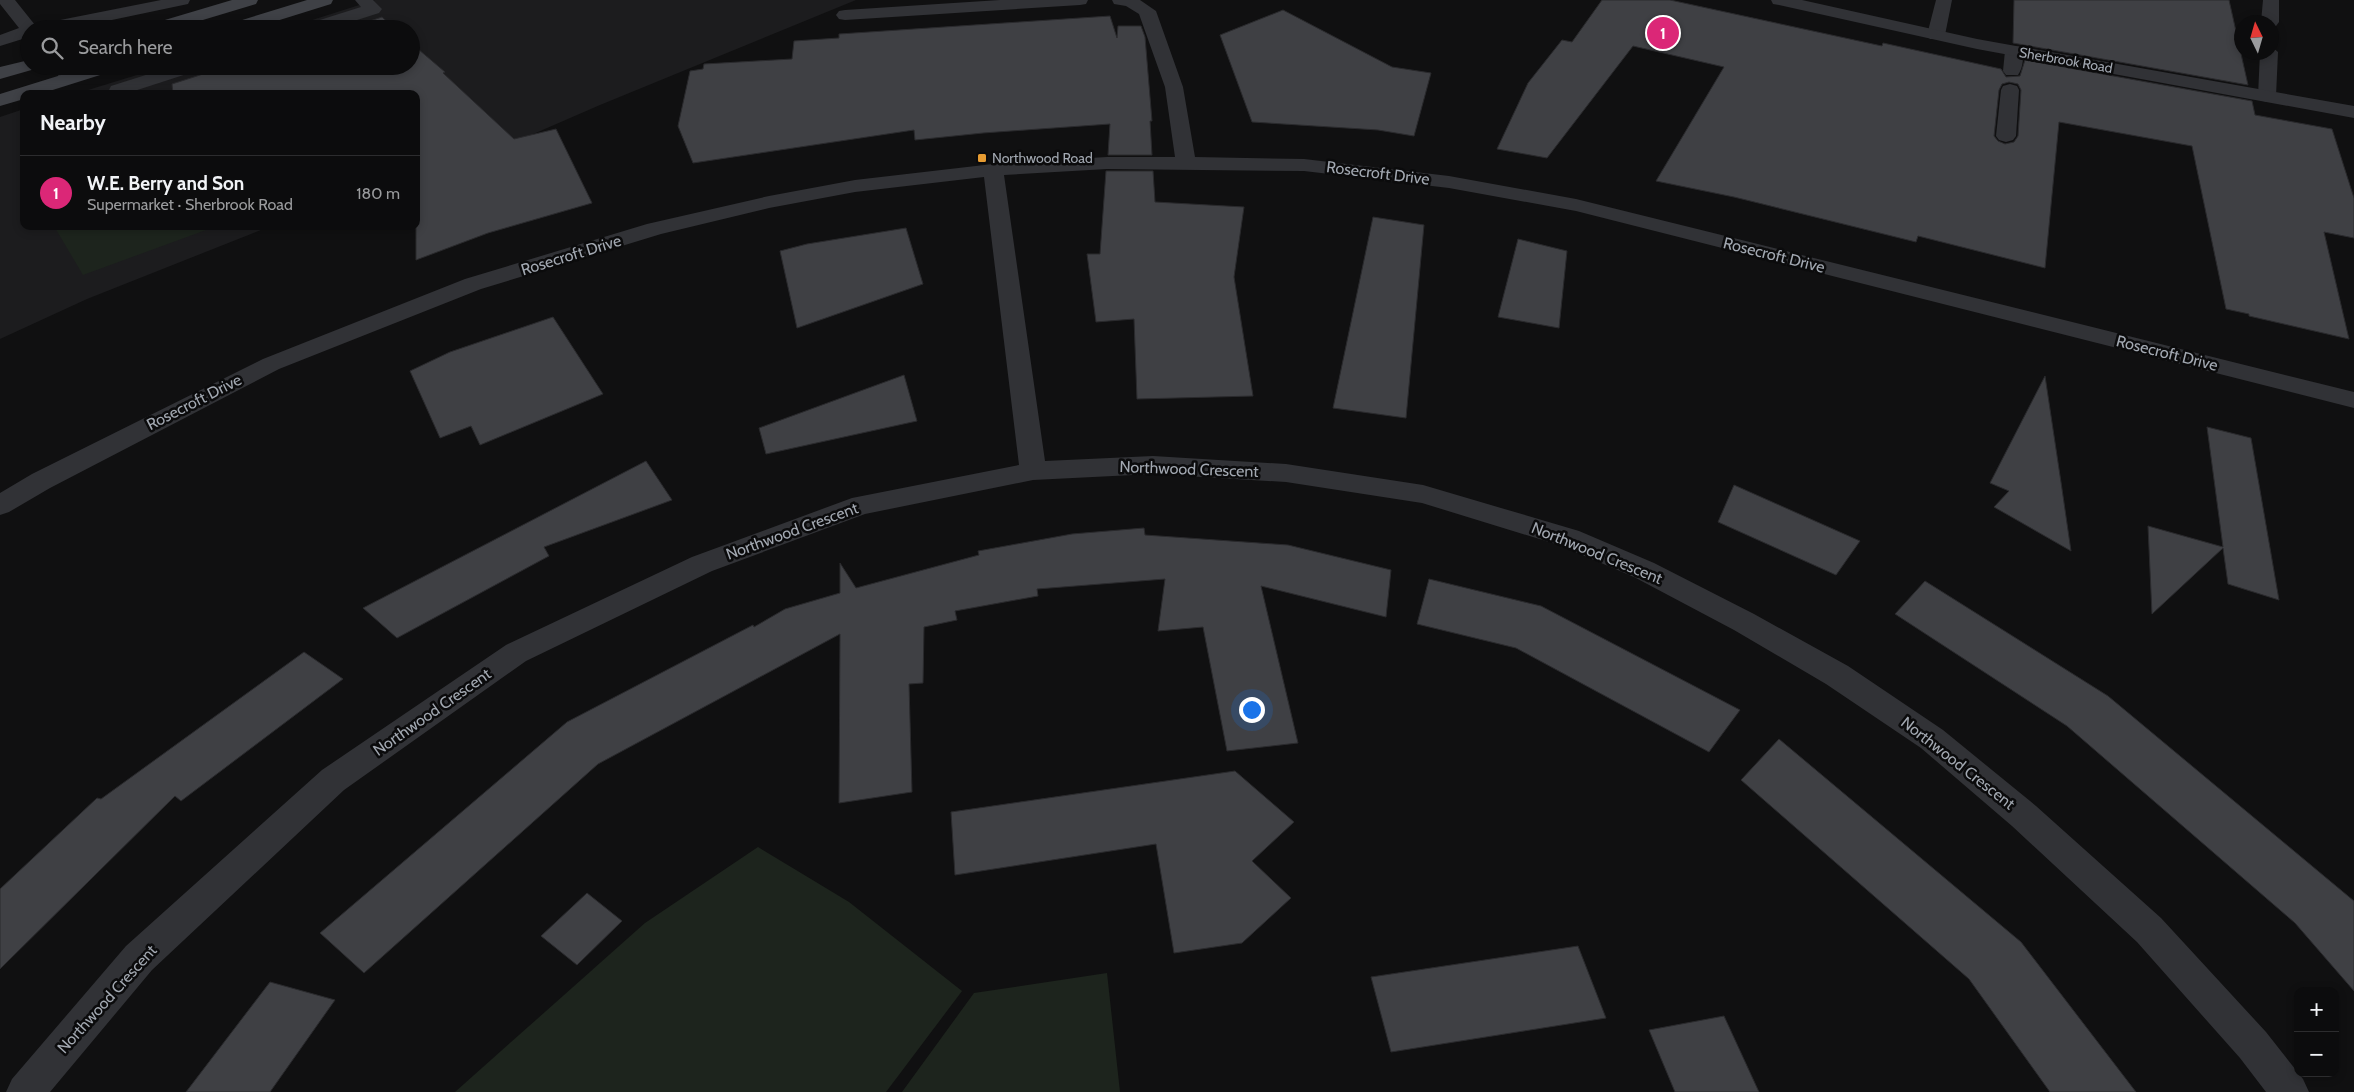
<!DOCTYPE html>
<meta charset="utf-8">
<style>
:root{--surface:#0c0c0d;--page:#1a1a1b;--text:#f1f3f6;--muted:#9a9b9d;--line:#2c2c2e;--accent:#db2777}
body{margin:0;font-family:Cabin,sans-serif;background:var(--page);color:var(--text)}
.controls{position:absolute;right:15px;bottom:15px;display:grid;overflow:hidden;border-radius:10px;box-shadow:0 2px 8px #0003}
.controls button{width:45px;height:45px;display:grid;place-items:center;padding:0;border:0;border-bottom:1px solid var(--line);background:var(--surface);color:var(--text);font:25px sans-serif}
.compass{position:absolute;left:2234px;top:15px;width:45px;height:45px;border-radius:50%;background:var(--surface);box-shadow:0 2px 8px #0003;rotate:355deg}
.you{position:absolute;left:1251px;top:709px;width:18px;height:18px;margin:-12px;border:4px solid #fff;border-radius:50%;background:#1a73e8;box-shadow:0 0 0 8px #1a73e833}
.badge{display:grid;place-items:center;width:32px;height:32px;border-radius:50%;background:var(--accent);color:#fff;font-size:16px;font-weight:700}
.pin{position:absolute;translate:-50% -50%;border:2px solid #fff;box-shadow:0 1px 5px #0006}
.list{margin:0;padding:0;list-style:none}
h2{display:flex;justify-content:space-between;align-items:center;height:65px;margin:0;padding:0 20px;font-size:21px}
h2 small{font-size:16px;font-weight:400;color:var(--muted)}
.list li{display:grid;grid-template-columns:32px 1fr auto;gap:15px;align-items:center;box-sizing:border-box;height:75px;padding:0 20px;border-top:1px solid var(--line)}
.list b{display:block;font-size:19px;white-space:nowrap}
.list p{margin:0;font-size:16px;white-space:nowrap;color:var(--muted)}
.list em{font-size:16px;font-style:normal;color:var(--muted)}
.icon{flex:none;width:28px;height:28px;fill:none;stroke:currentColor;stroke-width:2;stroke-linecap:round;stroke-linejoin:round}
.map{position:relative;flex:none;width:2354px;height:1092px;overflow:hidden}
.search{position:absolute;background:var(--surface);box-shadow:0 2px 8px #0003;left:20px;top:20px;width:400px;height:55px;display:flex;align-items:center;gap:12px;box-sizing:border-box;padding:0 18px;border-radius:28px;color:var(--muted);font-size:19px}
.panel{position:absolute;background:var(--surface);box-shadow:0 2px 8px #0003;left:20px;top:90px;width:400px;height:140px;border-radius:10px}
.map>svg:first-child{display:block}
</style>
<div class="map">
<svg width="2354" height="1092" viewBox="0 0 2354 1092">
<rect width="100%" height="100%" fill="#101011"/>
<!-- built -->
<g fill="#1c1c1e">
<polygon points="375,0 856,0 600,105 416,185 416,94 75,94 166,66 411,66 411,29 284,29"/>
<polygon points="24,109 24,226 271,226 87,299 0,339 0,117"/>
</g>
<!-- green -->
<g fill="#1d241d">
<polygon points="54,226 217,226 83,275"/>
<polygon points="758,847 849,902 962,991 886,1092 455,1092 645,923"/>
<polygon points="1107,973 1120,1092 902,1092 974,993"/>
</g>
<!-- building -->
<g fill="#3f4044" stroke="#2a2a2d" fill-rule="evenodd">
<path d="M1602,0H1670L1882,46L1883,43L2001,69L2006,77L2020,76L2025,60L2252,101L2255,115L2332,129L2354,198V238L2324,232L2349,339L2249,316V314L2226,309L2192,146L2059,122L2045,268L1918,236L1916,242L1734,197L1656,181L1724,67L1633,46L1547,158L1497,149L1528,83L1562,40L1572,42ZM2009,82L2018,84L2021,90L2018,136L2014,142L2005,144L1998,141L1994,136L1999,90L2002,84Z"/>
<polygon points="2014,0 2229,0 2248,85 2013,43"/>
<polygon points="1283,10 1392,67 1431,73 1414,136 1378,130 1252,122 1220,35"/>
<polygon points="1110,16 1117,38 1118,26 1141,26 1145,37 1152,121 1150,121 1152,155 1108,155 1110,124 983,133 915,140 914,130 693,163 678,126 690,71 703,69 704,64 792,59 794,41 839,38 839,34"/>
<polygon points="382,17 395,29 346,29"/>
<polygon points="411,43 445,72 443,73 514,139 556,129 592,203 488,233 416,260 416,94 173,94 172,84 228,66 411,66"/>
<polygon points="1106,171 1153,171 1155,202 1244,207 1234,277 1253,396 1137,399 1134,319 1096,322 1087,254 1100,254"/>
<polygon points="1373,217 1424,225 1406,418 1333,408"/>
<polygon points="906,228 923,284 797,328 780,251 807,244"/>
<polygon points="1518,239 1567,251 1559,328 1498,317"/>
<polygon points="553,317 603,394 480,445 471,426 440,438 410,371 450,352"/>
<polygon points="904,375 917,421 766,454 759,428"/>
<polygon points="2045,376 2062,489 2071,551 1994,507 2009,491 1990,483"/>
<polygon points="2207,427 2251,438 2279,600 2228,584 2223,548 2152,614 2148,526 2223,547"/>
<polygon points="646,461 672,500 544,547 549,556 397,638 363,608"/>
<polygon points="1734,485 1860,541 1836,575 1718,522"/>
<polygon points="1144,528 1145,535 1288,545 1391,570 1386,617 1261,586 1298,743 1227,751 1203,627 1158,631 1165,579 1037,589 1038,596 955,611 957,620 924,627 923,683 909,684 912,792 839,803 840,634 598,764 364,973 320,933 567,722 753,625 754,627 785,609 840,593 840,563 856,588 979,555 978,551 1072,534"/>
<polygon points="1429,579 1541,606 1740,710 1709,752 1516,648 1417,624"/>
<polygon points="1925,581 2108,696 2354,901 2354,991 2295,923 2067,726 1895,614"/>
<polygon points="304,652 343,679 181,801 175,796 0,969 0,889 97,798 101,799"/>
<polygon points="1779,739 2021,942 2136,1092 2050,1092 1969,979 1741,780"/>
<polygon points="1235,771 1294,822 1252,861 1291,898 1242,943 1174,953 1156,844 955,875 951,812"/>
<polygon points="587,893 622,921 577,965 541,936"/>
<polygon points="1578,946 1606,1018 1391,1052 1371,977"/>
<polygon points="270,982 335,1000 270,1092 186,1092"/>
<polygon points="1724,1016 1759,1092 1675,1092 1649,1030"/>
</g>
<g fill="none" stroke-linecap="round" stroke-linejoin="round">
<!-- lane -->
<g fill="#313236" fill-rule="evenodd">
<polygon points="355,0 373,0 382,9 379,13 329,29 301,29 304,25 361,7"/>
<polygon points="1936,0 1952,0 1945,35 1942,39 1930,39 1927,35"/>
<polygon points="2263,0 2279,0 2279,22 2276,26 2272,27 2272,22 2261,22"/>
<path d="M2014,46L2020,47C2025,54 2023,68 2018,75H2006L2003,71L2005,51L2008,47Z"/>
<polygon points="2272,47 2278,52 2276,96 2274,100 2267,102 2260,100 2258,96 2260,52 2272,52"/>
<polygon points="174,66 202,66 199,70 125,94 111,94 109,90 111,86"/>
<polygon points="2010,84 2017,86 2019,90 2016,136 2013,140 2006,142 1999,140 1996,136 2001,90 2003,86"/>
</g>
<!-- street -->
<g fill="#313236" fill-rule="evenodd">
<polygon points="0,0 15,0 35,25 161,0 190,0 188,4 69,29 29,29 29,37 0,46 0,35 19,28 0,4"/>
<polygon points="1000,0 1088,0 1086,4 1080,5 845,20 839,19 836,15 839,11 845,10"/>
<polygon points="1112,0 1140,0 1156,11 1183,87 1195,157 1304,159 1449,176 1576,199 2354,392 2354,408 1576,211 1449,188 1304,171 1107,169 1004,175 1045,461 1153,456 1286,464 1423,485 1579,531 1654,563 1754,614 1848,666 1943,730 2036,806 2161,918 2266,1032 2303,1079 2309,1092 2266,1092 2240,1058 2137,942 2012,826 1921,748 1826,684 1734,630 1634,577 1559,545 1422,503 1286,482 1153,474 1033,480 865,514 712,571 526,661 344,790 152,970 50,1092 6,1092 12,1079 126,946 322,770 506,645 692,557 852,498 1019,465 984,177 855,192 769,208 661,234 481,289 279,369 50,488 9,512 0,515 0,493 32,474 263,359 465,279 647,224 769,196 855,180 993,164 1107,157 1175,157 1165,87 1139,14 1126,6 1114,4"/>
<polygon points="1771,0 1802,0 1977,39 2354,106 2354,118 1977,49 1779,5 1773,4"/>
<polygon points="51,66 70,66 79,78 77,82 63,82"/>
</g>
<!-- secondary -->
<g fill="#3f4146" fill-rule="evenodd">
<polygon points="232,0 258,0 256,4 173,29 145,29 148,25"/>
<polygon points="307,0 333,0 331,4 251,29 223,29 226,25"/>
<polygon points="29,60 29,66 37,66 35,69 0,79 0,67"/>
<polygon points="90,66 119,66 116,70 40,94 24,94 24,99 0,106 0,94"/>
</g>
</g>
<!-- markers -->
<rect fill="#e79c32" stroke="#0b0b0c" stroke-width="2" x="977" y="153" width="10" height="10" rx="2.5"/>
<g text-anchor="middle" dominant-baseline="central" stroke-width="5" stroke-linejoin="round" paint-order="stroke">
<!-- far-street labels -->
<g font-size="14" fill="#a2a8b1" stroke="#0b0b0c">
<text transform="translate(2066 60) rotate(10)">Sherbrook Road</text>
</g>
<!-- far-poi labels -->
<g font-size="14" fill="#a2a8b1" stroke="#0b0b0c" text-anchor="start">
<text x="992" y="158">Northwood Road</text>
</g>
<!-- street labels -->
<g font-size="16" fill="#a2a8b1" stroke="#0b0b0c">
<text transform="translate(1378 173) rotate(7)">Rosecroft Drive</text>
<text transform="translate(571 255) rotate(-17)">Rosecroft Drive</text>
<text transform="translate(1774 255) rotate(14)">Rosecroft Drive</text>
<text transform="translate(2167 353) rotate(14)">Rosecroft Drive</text>
<text transform="translate(194 402) rotate(-27)">Rosecroft Drive</text>
<text transform="translate(1189 469) rotate(2)">Northwood Crescent</text>
<text transform="translate(792 531) rotate(-20)">Northwood Crescent</text>
<text transform="translate(1597 553) rotate(22)">Northwood Crescent</text>
<text transform="translate(432 712) rotate(-35)">Northwood Crescent</text>
<text transform="translate(1958 763) rotate(38)">Northwood Crescent</text>
<text transform="translate(107 999) rotate(-48)">Northwood Crescent</text>
</g>
</g>
</svg>
<div class="controls">
<button>+</button>
<button>−</button>
</div>
<svg class="compass" viewBox="-18 -18 36 36"><path d="M0-13l5 13h-10z" fill="#e53935"/><path d="M0 13l5-13h-10z" fill="#9a9b9d"/></svg>
<div class="you"></div>
<div class="pin badge" style="left:1663px;top:33px">1</div>
<div class="search"><svg class="icon" aria-label="search" viewBox="0 0 24 24"><circle cx="10" cy="10" r="6"/><path d="M15 15l6 6"/></svg>Search here</div>
<section class="panel">
<h2>Nearby<small></small></h2>
<ul class="list">
<li><span class="badge">1</span><div><b>W.E. Berry and Son</b><p>Supermarket · Sherbrook Road</p></div><em>180 m</em></li>
</ul>
</section>
</div>
